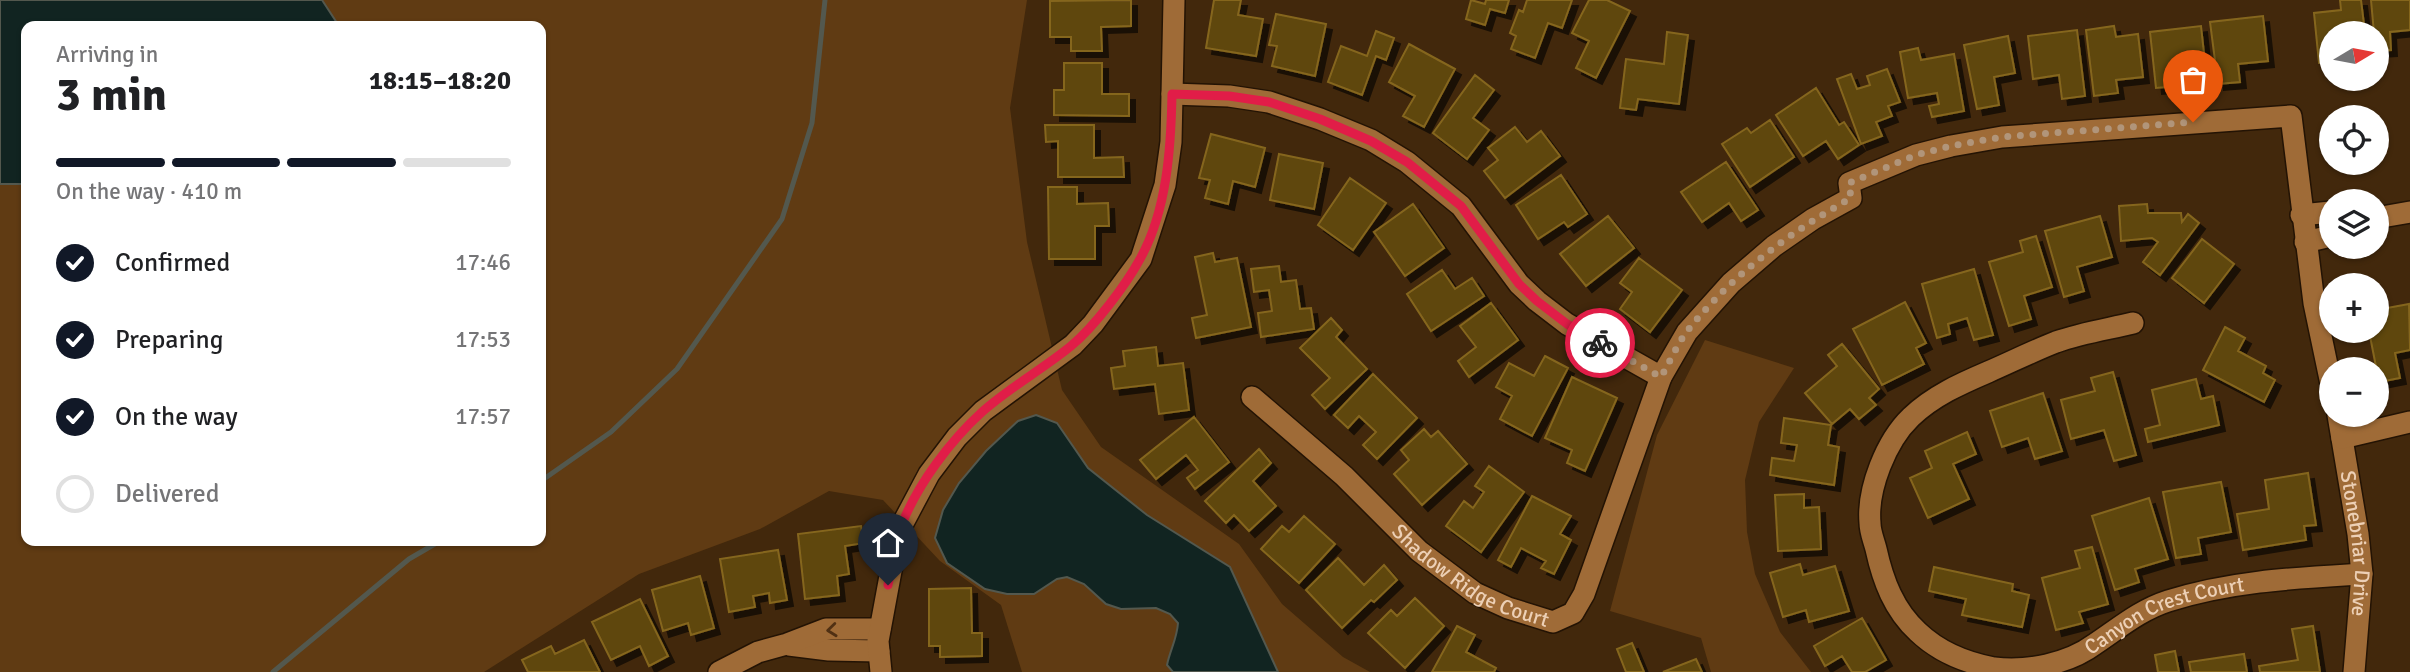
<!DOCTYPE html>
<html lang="en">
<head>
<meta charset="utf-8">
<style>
  :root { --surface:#fff; --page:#f2f2f2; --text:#202124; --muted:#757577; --line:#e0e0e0; --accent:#111827 }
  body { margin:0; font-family:Signika,sans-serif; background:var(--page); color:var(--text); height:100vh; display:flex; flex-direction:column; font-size:26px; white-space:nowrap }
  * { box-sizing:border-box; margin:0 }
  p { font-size:23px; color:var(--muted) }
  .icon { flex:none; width:38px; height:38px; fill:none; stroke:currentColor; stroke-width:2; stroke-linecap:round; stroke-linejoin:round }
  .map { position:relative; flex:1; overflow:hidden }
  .drawer { position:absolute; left:21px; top:21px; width:525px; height:525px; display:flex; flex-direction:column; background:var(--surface); border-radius:14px; box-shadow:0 2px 5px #0004 }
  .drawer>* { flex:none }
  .needle { width:46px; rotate:80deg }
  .tools { position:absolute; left:2319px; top:21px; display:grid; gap:14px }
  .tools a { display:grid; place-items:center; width:70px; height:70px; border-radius:50%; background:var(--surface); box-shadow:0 2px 5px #0004; font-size:35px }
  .pin { position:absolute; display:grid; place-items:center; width:60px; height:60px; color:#fff; margin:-72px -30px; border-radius:50% 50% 50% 0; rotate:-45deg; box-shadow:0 0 7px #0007 }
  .pin .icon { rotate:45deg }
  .courier { position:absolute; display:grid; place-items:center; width:70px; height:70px; margin:-35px; border:5px solid #e11d48; border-radius:50%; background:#fff; color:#222; box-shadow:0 2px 9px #0007 }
  .headline em { font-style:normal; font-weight:800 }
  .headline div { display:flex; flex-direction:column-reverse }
  .headline { display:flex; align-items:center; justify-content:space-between; height:119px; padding:0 35px }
  h1 { font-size:46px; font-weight:800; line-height:52px }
  .bar { display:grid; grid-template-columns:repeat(4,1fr); gap:10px 7px; align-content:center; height:84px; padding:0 35px }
  .bar i { height:9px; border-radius:5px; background:var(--line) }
  .bar .active { background:var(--accent) }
  .bar p { grid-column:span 4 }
  ol { padding:0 35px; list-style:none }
  li { display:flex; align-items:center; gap:21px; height:77px }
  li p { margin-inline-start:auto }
  li .icon { padding:7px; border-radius:50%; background:var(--accent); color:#fff; stroke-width:4 }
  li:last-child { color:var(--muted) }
  li i { width:38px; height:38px; border:4px solid var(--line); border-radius:50% }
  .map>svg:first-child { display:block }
</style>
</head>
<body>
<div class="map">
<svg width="2410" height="672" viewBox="0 0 2410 672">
  <defs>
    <filter id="shadow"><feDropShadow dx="6" dy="6" stdDeviation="0" flood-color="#0009"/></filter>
  </defs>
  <rect width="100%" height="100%" fill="#42280c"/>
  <path fill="#603b13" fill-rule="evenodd" d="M0,0H1027L1010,108L1027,242L1062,390L1101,447L1239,544L1282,604L1343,657L1370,672H1022L1001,605L940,561L883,500L829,491L760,529L639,574L484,672H0ZM26,26H541V541H26Z
    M1705,340L1794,368L1759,422L1745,480L1747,532L1755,574L1780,632L1811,672H1711L1701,638L1610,611L1657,435Z"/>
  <path fill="#112421" stroke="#53584e" stroke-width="2" d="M0,0H322L339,26H26V184H0Z
    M1036,415L1057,423L1088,468L1147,515L1230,567L1278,672H1173L1167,665C1170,650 1177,639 1178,623L1170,614L1156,608L1121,609L1106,604L1084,584L1067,577L1057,579L1034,594H1007L985,589L947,563L935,538L943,510L959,483L986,451L1018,421Z"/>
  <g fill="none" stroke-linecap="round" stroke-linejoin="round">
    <path stroke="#53584e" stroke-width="5" d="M541,481L611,432L677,369L782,219L812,123L825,0
      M273,672L409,559L440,541"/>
  </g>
  <path fill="#5e4610" stroke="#85661f" stroke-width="2" filter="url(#shadow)" d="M1131,0V26L1101,27L1102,51H1071V37H1050V1Z
    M1214,0H1241L1238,15L1263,19L1256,56L1206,48Z
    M1471,0L1485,4L1486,0H1509L1505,13L1490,9L1485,25L1466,19Z
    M1527,0H1572L1562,28L1548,23L1535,58L1511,49L1516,36L1510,33L1519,10L1523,12Z
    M1589,0H1607L1630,11L1596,78L1576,68L1589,41L1572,33Z
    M2340,0H2361L2365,33H2331V62L2319,63L2314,13L2341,10Z
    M2371,0H2410V30L2390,32L2391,50L2376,51V33H2374Z
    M1276,14L1326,24L1315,76L1272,66L1277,46L1269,45Z
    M2263,16L2268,61L2238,64L2240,82L2218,84L2210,22Z
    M2114,26L2116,37L2138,34L2143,77L2116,80L2118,93L2094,96L2086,30Z
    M2201,26L2205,63L2174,66L2177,86L2156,88L2150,32Z
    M2077,30L2085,96L2062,99L2059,75L2033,79L2028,36Z
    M1376,31L1394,38L1386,60L1376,56L1362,95L1328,82L1341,46L1367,56Z
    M1667,32L1688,35L1679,104L1638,99L1636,110L1620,108L1626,59L1664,64Z
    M2008,36L2015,73L1994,77L1999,105L1977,109L1964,45Z
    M1409,44L1455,69L1424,127L1403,116L1415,96L1389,82Z
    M1918,48L1921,60L1954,54L1964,111L1932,117L1929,106L1939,104L1937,93L1908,98L1900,52Z
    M1064,63H1102V94H1129V116L1054,115V90H1064Z
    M1887,69L1900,102L1888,106L1892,116L1876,122L1882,136L1861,144L1837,79L1851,74L1857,89L1870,85L1867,76Z
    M1475,75L1494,90L1473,118L1489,130L1467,159L1433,133Z
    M1816,88L1839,125L1844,122L1859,145L1838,159L1826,141L1803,156L1776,115Z
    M1770,120L1794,157L1750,187L1722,144L1747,128L1751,133Z
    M1045,125H1094V158L1123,157L1124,177H1058V141L1046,142Z
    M1515,127L1527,142L1541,131L1560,156L1505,198L1484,171L1498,160L1488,148Z
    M1211,134L1265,148L1255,187L1233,181L1228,204L1205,198L1210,180L1199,178Z
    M1279,154L1323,163L1314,209L1270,200Z
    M1726,162L1758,210L1741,221L1729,203L1702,222L1681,192Z
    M1561,175L1587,214L1568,227L1564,222L1538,239L1516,205Z
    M1350,178L1386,203L1353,250L1318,225Z
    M1048,187H1077V204L1108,203L1109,226H1095V259H1049Z
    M1413,204L1444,248L1405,276L1374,232Z
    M2147,204L2148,213H2181L2182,222L2188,214L2199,223L2160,275L2143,262L2158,242L2152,238L2121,241L2119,206Z
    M1608,216L1634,248L1586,286L1560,254Z
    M2100,216L2112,257L2077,267L2084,291L2064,297L2045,231Z
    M2036,236L2052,287L2024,296L2031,319L2009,326L1989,262L2023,252L2020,241Z
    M2202,239L2234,264L2204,303L2172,278Z
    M1213,253L1215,262L1237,258L1251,327L1196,338L1192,318L1207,315L1195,257Z
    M1639,258L1682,290L1650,332L1620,309L1632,292L1620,283Z
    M1279,266L1281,282L1296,280L1300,309L1311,308L1314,329L1261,337L1258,313L1272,311L1269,290L1254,292L1251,269Z
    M1974,269L1993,335L1974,340L1967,318L1948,324L1950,334L1937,338L1922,284Z
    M1442,270L1455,289L1472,278L1484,296L1431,331L1407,294Z
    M1905,302L1926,343L1916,348L1924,364L1882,385L1853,329Z
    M1491,303L1518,340L1469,377L1458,361L1476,347L1460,326Z
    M2409,304L2410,350L2395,353L2400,378L2379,382L2369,331H2376V310Z
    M1331,318L1342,330L1336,337L1367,369L1325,409L1312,395L1330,378L1300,348Z
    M2225,327L2245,338L2238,351L2266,366L2263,373L2275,380L2264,402L2203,370Z
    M1842,344L1879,389L1869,398L1876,405L1859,419L1850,409L1832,424L1805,393L1837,366L1828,355Z
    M1156,347L1158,366L1183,363L1189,410L1159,414L1155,384L1114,389L1111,368L1125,366L1123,351Z
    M1545,356L1568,368L1532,436L1500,419L1512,396L1496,387L1509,363L1534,376Z
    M2113,372L2136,455L2114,461L2104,430L2071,439L2061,400L2095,391L2091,378Z
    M1373,374L1417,418L1377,459L1363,445L1376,432L1359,416L1348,428L1334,415Z
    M1572,377L1617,398L1585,471L1567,463L1572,450L1545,438Z
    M2196,379L2201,399L2213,396L2219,425L2148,442L2145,429L2160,425L2152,390Z
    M2043,393L2062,451L2035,459L2028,438L2002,447L1990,411Z
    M1194,417L1229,462L1195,489L1187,478L1198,470L1186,455L1156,479L1140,460Z
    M1784,418L1831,425L1828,445L1839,447L1834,485L1770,475L1772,458L1794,461L1797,445L1781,443Z
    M1424,429L1431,437L1438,431L1467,464L1422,505L1394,474L1409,460L1401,450Z
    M1967,432L1976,454L1953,464L1969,499L1928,518L1910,478L1932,468L1925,451Z
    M1259,449L1271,463L1253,481L1276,506L1249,531L1234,515L1226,523L1205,501Z
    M1489,466L1524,492L1481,552L1446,526L1464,501L1473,508L1484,492L1475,486Z
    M2308,473L2316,525L2304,526L2306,540L2243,550L2237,514L2269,509L2265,480Z
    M2221,482L2231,532L2198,538L2201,554L2176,558L2163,492Z
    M1804,494V508L1819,507L1821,549L1778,551L1775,495Z
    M1532,496L1571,516L1560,534L1571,540L1554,574L1541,568L1546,561L1521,548L1511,567L1498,560Z
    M2149,498L2168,559L2135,569L2139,582L2115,590L2092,516Z
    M1304,516L1335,544L1299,583L1261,549L1282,526L1289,532Z
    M861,526L864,543L845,546L849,574L837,576L839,595L805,599L798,534Z
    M2092,547L2108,604L2079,612L2083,623L2056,630L2042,578L2080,568L2075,551Z
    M778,550L787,600L770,603L769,593L753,596L755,607L729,612L720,559Z
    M1338,558L1364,585L1384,565L1397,580L1374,602L1371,600L1342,628L1306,590Z
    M1800,564L1803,575L1835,566L1849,611L1809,622L1806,610L1783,617L1770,573Z
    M1934,567L2013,584L2012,591L2029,595L2022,627L1962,615L1966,599L1929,591Z
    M700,576L714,628L691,635L688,623L663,631L652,590Z
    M971,588L972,633H982V656L940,657V646H929V589Z
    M1415,598L1444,626L1405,668L1368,633L1391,610L1397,616Z
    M640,599L668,656L649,666L640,646L611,660L592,622Z
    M1862,618L1886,660L1865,672H1852L1842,656L1825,666L1814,646Z
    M1457,626L1475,635L1466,652L1496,668L1494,672H1432Z
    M2313,626L2320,672H2260L2259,666L2298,660L2292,629Z
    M584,640L600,672H528L522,660L551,646L555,654Z
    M1632,643L1644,672H1626L1617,649Z
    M2175,651L2179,672H2158L2155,655Z
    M2244,654L2247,672H2191L2189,662Z
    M1696,659L1702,672H1663Z"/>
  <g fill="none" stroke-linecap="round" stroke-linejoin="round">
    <g stroke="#231304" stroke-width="24">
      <g id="minor">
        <path d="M1172,94L1229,96L1269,102L1320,119L1371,140L1407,162L1461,206L1519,284L1537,301L1567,324L1661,377"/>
        <path d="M2301,215L2331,212"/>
        <path d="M2376,218L2410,212"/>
        <path d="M2305,242L2331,236"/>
        <path id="s1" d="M2133,323C2108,329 2081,333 2056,342C2033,351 2011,362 1988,372C1960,384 1933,396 1911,417C1886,441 1867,489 1870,523C1870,532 1874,541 1876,549C1883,581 1894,610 1918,632C1939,652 1967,663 1994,668C2027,672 2068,664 2095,644C2119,628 2140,610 2168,601C2231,581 2296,578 2362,574"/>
        <path id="s2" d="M1252,397L1344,476L1419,551L1475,593L1508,608L1553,622L1573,613L1584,594L1661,377L1687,332L1731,283L1774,246L1813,219L1851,198L1849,183L1916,155L1951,146L2002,137L2291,116L2314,303L2331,384"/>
        <path id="s3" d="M2338,415L2358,534L2362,574L2354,672"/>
        <path d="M2342,438L2410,422"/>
        <path d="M789,645L829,650L879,651"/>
        <path d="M719,672L758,652L787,644L826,629H880"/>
        <path d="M881,672L878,641L893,560L903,523L929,474L957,437L983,411L1073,345L1093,324L1141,259L1165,185L1171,142L1174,0"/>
      </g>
    </g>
    <use href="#minor" stroke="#9f6b37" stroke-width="21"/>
  </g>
  <defs><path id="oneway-chevron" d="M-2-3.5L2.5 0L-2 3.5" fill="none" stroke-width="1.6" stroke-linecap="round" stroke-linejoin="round" transform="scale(1.75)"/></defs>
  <use stroke="#503013" href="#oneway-chevron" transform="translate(832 630) rotate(174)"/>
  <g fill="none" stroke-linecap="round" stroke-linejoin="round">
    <path stroke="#b1957a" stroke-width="7" stroke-dasharray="0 12.6" d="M1600,343L1661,377C1670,362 1677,344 1688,330C1733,274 1789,233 1851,198L1849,183L1916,155L1951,146L2002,137L2193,122"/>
    <path stroke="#e11d48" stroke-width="9" d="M888,585C892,565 895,543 902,524C918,484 950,441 982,412C1010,387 1043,369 1071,346C1094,327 1126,285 1140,259C1167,211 1171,148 1172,94L1229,96L1269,102L1320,119L1371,141L1407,162L1461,206L1519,284L1537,301L1567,324L1600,343"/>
  </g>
  <g text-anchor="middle" stroke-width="6" stroke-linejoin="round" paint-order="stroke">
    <g font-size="21" fill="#edd0b6" stroke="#251100">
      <text dy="7" stroke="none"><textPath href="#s3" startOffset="130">Stonebriar Drive</textPath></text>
      <text dy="7" stroke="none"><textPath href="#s2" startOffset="285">Shadow Ridge Court</textPath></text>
      <text dy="7" stroke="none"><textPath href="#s1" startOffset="749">Canyon Crest Court</textPath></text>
    </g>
  </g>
</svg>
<div class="tools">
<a><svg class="needle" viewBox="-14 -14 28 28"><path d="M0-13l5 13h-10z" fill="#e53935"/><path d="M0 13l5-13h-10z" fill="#757577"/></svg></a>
<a><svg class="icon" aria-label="locate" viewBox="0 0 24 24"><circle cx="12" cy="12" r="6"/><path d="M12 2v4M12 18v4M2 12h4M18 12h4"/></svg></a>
<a><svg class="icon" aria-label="layers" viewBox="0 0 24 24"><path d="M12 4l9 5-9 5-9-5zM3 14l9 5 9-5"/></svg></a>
<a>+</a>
<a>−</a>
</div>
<div class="pin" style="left:2193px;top:122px;background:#ea580c"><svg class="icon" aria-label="bag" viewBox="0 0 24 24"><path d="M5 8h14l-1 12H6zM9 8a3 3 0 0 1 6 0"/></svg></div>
<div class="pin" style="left:888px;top:585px;background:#1f2937"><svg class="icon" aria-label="home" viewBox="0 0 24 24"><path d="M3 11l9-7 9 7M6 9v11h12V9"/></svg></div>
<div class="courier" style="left:1600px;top:343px"><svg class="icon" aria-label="bike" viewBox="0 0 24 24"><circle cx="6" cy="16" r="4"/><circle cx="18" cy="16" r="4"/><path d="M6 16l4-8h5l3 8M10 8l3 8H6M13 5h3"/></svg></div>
<section class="drawer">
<div class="headline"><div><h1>3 min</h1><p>Arriving in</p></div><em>18:15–18:20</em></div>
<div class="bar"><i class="active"></i><i class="active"></i><i class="active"></i><i></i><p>On the way · 410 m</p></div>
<ol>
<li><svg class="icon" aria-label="check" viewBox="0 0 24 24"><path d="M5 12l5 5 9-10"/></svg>Confirmed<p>17:46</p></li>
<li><svg class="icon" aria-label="check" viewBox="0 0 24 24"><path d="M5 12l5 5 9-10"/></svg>Preparing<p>17:53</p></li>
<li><svg class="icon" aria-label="check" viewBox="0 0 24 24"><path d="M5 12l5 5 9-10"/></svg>On the way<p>17:57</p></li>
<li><i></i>Delivered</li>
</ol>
</section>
</div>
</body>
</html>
